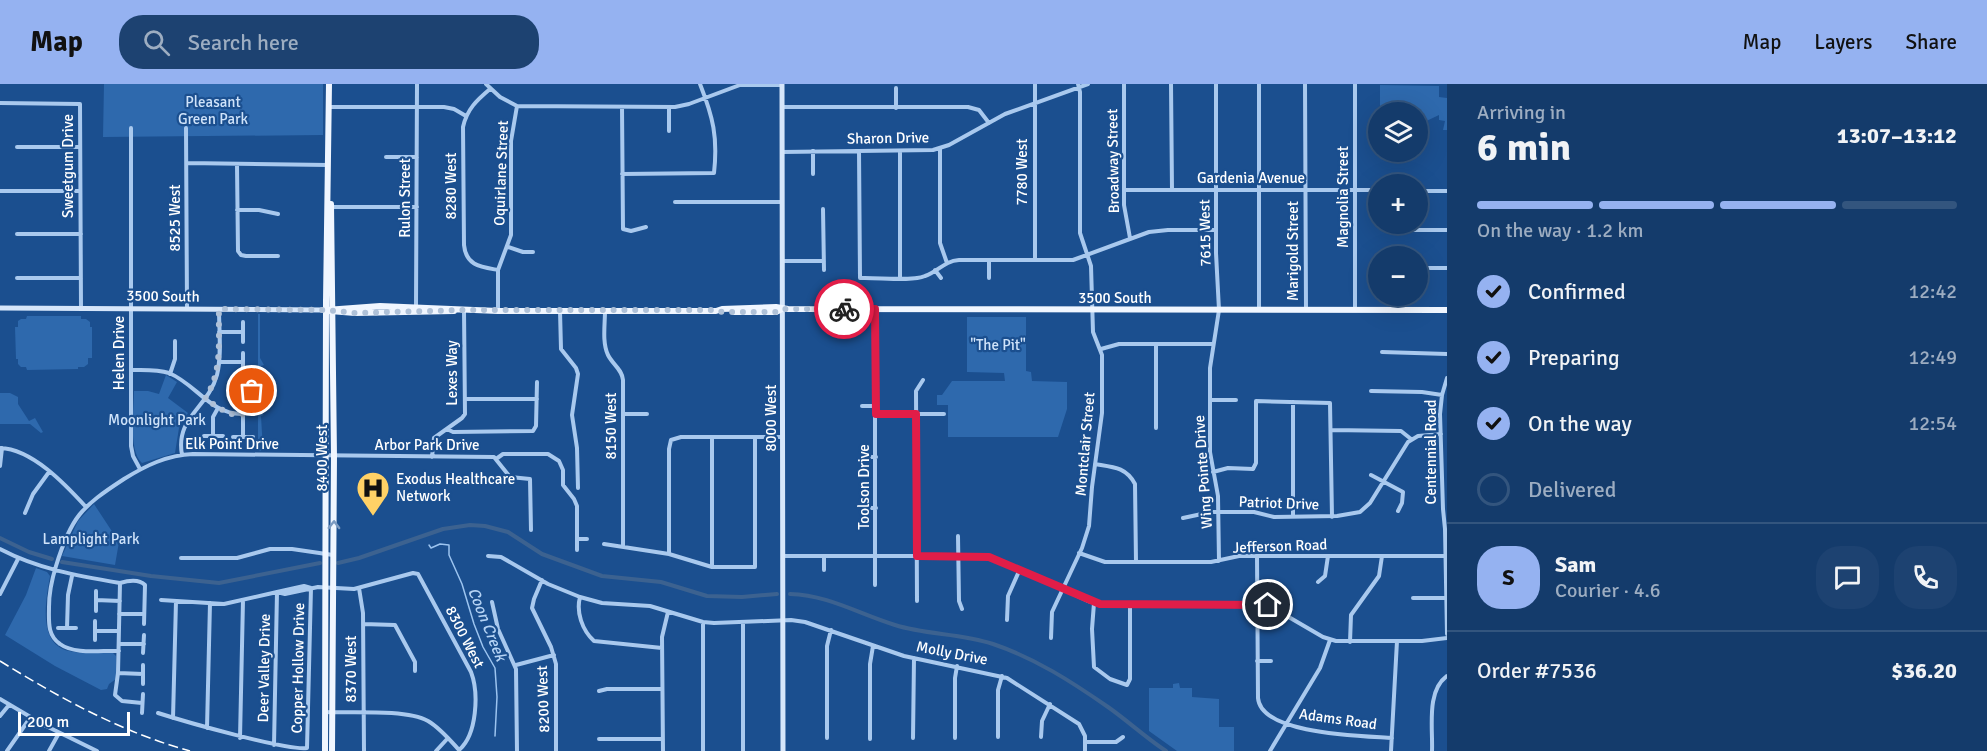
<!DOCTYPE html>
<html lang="en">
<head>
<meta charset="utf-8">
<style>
  :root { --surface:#143b6b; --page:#1d4271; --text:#f1f3f6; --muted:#9dadc1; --line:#33557e; --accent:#95b2f1 }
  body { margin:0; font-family:Signika,sans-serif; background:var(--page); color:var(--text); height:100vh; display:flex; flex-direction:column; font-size:22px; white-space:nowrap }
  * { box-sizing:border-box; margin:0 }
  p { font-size:20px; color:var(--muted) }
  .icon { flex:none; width:33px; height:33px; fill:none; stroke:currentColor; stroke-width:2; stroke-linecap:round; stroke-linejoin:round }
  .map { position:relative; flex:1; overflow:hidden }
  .side { display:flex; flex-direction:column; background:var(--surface); width:540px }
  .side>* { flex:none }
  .buttons { position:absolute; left:1368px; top:18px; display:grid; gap:12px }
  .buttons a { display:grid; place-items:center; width:60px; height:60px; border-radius:50%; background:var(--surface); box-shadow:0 6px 24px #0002,0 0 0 2px var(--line); font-size:30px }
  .scale { position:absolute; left:18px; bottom:15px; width:112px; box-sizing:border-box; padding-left:6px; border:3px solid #fff; border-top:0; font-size:16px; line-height:21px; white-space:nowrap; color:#fff; -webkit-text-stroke:4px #1b4f8f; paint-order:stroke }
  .pin { position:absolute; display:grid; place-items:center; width:51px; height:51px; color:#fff; margin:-26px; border:3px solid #fff; border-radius:50%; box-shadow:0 2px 6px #0007 }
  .courier { position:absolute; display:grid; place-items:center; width:60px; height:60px; margin:-30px; border:4px solid #e11d48; border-radius:50%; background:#fff; color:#222; box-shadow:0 2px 8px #0007 }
  .headline em { font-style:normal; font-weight:700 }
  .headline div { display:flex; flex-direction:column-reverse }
  .headline { display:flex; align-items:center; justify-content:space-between; height:102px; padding:0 30px }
  h1 { font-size:39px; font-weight:700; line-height:45px }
  .bar { display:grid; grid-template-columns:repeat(4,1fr); gap:9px 6px; align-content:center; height:72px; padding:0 30px }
  .bar i { height:8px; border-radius:4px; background:var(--line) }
  .bar .on { background:var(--accent) }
  .bar p { grid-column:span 4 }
  .line { display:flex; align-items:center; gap:15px; padding:0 30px; border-top:2px solid var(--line) }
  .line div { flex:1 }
  .round { display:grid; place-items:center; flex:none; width:63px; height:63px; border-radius:24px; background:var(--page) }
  ol { padding:0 30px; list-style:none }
  li { display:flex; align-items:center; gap:18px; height:66px }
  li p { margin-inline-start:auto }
  li .icon { padding:6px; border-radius:50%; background:var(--accent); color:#111; stroke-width:4 }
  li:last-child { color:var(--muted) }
  li i { width:33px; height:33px; border:3px solid var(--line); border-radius:50% }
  header { display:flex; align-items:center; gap:36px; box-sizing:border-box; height:84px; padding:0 30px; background:var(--accent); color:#111 }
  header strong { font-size:28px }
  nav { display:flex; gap:33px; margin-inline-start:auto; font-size:21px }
  .search { width:420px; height:54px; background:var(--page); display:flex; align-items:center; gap:15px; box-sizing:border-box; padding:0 21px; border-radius:24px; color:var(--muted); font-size:22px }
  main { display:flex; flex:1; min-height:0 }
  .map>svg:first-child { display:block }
</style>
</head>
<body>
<header>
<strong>Map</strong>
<div class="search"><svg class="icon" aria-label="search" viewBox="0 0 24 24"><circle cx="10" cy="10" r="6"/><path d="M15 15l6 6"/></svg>Search here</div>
<nav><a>Map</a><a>Layers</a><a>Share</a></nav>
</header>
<main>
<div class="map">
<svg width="1447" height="667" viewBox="0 0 1447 667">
  <rect width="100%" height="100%" fill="#1b4f8f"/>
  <path fill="#2e69ad" d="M104,0H323V51L103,53Z
    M1380,1L1439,2V13L1447,14V46H1443L1445,37L1439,36V31L1418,41V28H1380Z
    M258,230H260V274L264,281L261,282V295L264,296V301L261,302V327L264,328L261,329L264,331L261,332L263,367H258Z
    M27,232H81V235H86L90,238V243H92V274H88V280L84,283H78V285L27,286L26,283H21L18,280V275H16L15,243H18V237L21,235H26Z
    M967,233H1026V287L1031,288L1032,297L1067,298V325L1058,353H948V321H937V311H942L952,297H1005L1004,289L967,288Z
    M166,291L177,298L168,314L188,329L179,344L175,369L142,379C128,367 134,325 134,307H148L159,310Z
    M0,309H10L18,313V320L29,337L35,334L43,348L41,349L30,340H0Z
    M94,420L119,458L115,481L62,472L78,437Z
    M36,484L47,488L50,492C46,515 37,560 69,567C83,570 99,568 113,569L116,572V595L109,600L107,605L101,606L55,582L5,551L26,511Z
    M1179,599L1180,604H1192V613L1219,615V643H1234V667H1177L1149,647V604H1173V600Z"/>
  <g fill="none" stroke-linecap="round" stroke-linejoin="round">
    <path stroke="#9cc4f0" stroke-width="1.5" d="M429,461L431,464L440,460L449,461V471L462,500L474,540L483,563L495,584L497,613L495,652"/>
    <path stroke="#3c6290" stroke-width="4" d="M0,454L29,468L52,475
      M62,478L151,492L219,499L320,479
      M338,479L359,474L443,445L470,441L485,442L508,448L542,470L602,492L661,498L707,512L742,513L777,510
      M790,510C828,511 859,530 895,541C926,551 961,549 993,560C1035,574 1072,598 1108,623C1128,637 1146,654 1166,667"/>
    <path stroke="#a9c9ee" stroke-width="4" d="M486,0L500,13L517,22L675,23L689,20L740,1H782
      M1035,0V176
      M1124,0V121L1130,154
      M1171,0L1172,106
      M1216,0V169L1219,226L1210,284V368L1218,412L1219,477
      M1259,0V226
      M1305,0L1306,226
      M1355,0V226
      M896,4V24
      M490,5C477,16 467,25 463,43L464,161C466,182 481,183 498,186
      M0,19L80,20L81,224
      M329,23H444L454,25L466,32
      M622,23L623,145L631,147L646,143
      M669,23V47
      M782,23H968L979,26L989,39
      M131,44V362L133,372L140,385
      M186,44L187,224
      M17,63H80
      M940,64V159L947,179
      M859,67L860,194C877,193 911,198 925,192C938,188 944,177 959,176H1073L1149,148L1168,146H1216
      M900,67V194
      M782,68L933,66L949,61L1005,30L1088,0
      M386,73H417
      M187,79L328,81
      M237,81L238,167L241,171L246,172H278
      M622,90L714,89C718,53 713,33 700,0
      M813,90V67
      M1124,106H1378
      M0,107H80
      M1418,107H1447
      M675,118H782
      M330,123H417
      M823,125L824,186
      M237,126H259L278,130
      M1400,146H1447
      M17,150H81
      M508,163L523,168H533
      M989,176V194
      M782,177H824
      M1418,184H1447
      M935,186L941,194
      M17,194H81
      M416,224L417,0
      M875,226V501
      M498,227V186L511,151V57L517,22
      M560,227L561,265L576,284L578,290L572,331L577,364L578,404
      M605,227C605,240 602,259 608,271C613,281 622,285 623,296V463
      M219,248H243
      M243,258V238
      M1156,261V344
      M1101,265L1119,260H1213
      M1382,268L1447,270
      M243,269V287
      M219,278H243
      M131,286C143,286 157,285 169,289C196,300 211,331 243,330
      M170,290L175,275V257
      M1447,294L1442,311L1440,330L1443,425L1445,445L1447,550
      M234,306L252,307
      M243,307V353
      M1371,307L1422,308L1442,311
      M465,315H537
      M1210,316H1236
      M1293,318V433
      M862,322H876
      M623,330H647
      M876,330H944
      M447,345L453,348L533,347L536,342L537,298
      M1331,346L1401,347L1411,355
      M204,352H223
      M213,352V333L218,324
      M233,353H253
      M0,364C32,365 65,400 86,423
      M182,371C175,333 208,324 217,291C222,271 219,246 219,225
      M432,373L434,354L462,334L465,330L464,226
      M863,373H876
      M496,375L503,370H548L559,377L563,386V401L574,415L577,422V466
      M1095,380C1113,383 1126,383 1135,400L1136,478
      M0,382L2,364
      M1213,388L1228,384L1253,385L1256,379V317L1330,319L1332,433
      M1371,391L1403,408L1402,419L1398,427
      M863,424H876
      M25,429L33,410L49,388
      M1183,434L1211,428H1254L1274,433L1337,432L1360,428L1370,419L1408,358L1418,352L1441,350
      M958,452L959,517L962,525
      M577,455H587
      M604,460L669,470L712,483H755V353
      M0,465C38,485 78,492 120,499C127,497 139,495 145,501L144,540
      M1079,469L1105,478H1211L1239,472H1447
      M669,470V365L671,356L681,353H783
      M488,472L501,473L548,500L580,513L602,519L650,522L703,538L714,539L791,536L805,538L904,572L1007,594L1079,640L1085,652V667
      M783,472H982L1004,478L1088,517L1100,520L1268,521L1323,553L1336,557H1422L1447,554
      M1257,472L1258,614C1261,651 1364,652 1392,654
      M181,474H237L270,465H292L333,471
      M712,483V353
      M824,486V472
      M542,496L534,515L532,524L551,563L556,580V667
      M1318,498L1325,492L1328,472
      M120,499L118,589L115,611L122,617L142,619
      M311,504L304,502L277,508L285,510L318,503L354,505L413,489L418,490L471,588C479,609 477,651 459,666
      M359,504L363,529L364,667
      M0,510L18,475
      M580,513C576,528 582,546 594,557L662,564
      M1413,514H1445
      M96,516L120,517
      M161,516L224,520L277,508L274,661
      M917,517L916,307L923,296
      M492,518L498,545L516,585L517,667
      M1094,519L1092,545L1094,583L1110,595L1127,601L1130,595V521
      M96,527V507
      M119,530H144
      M1007,536L1008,512L1020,485
      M743,539V667
      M363,540L395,541L415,578V587
      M58,544H76
      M67,544L68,511L72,492
      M95,547H119
      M1051,554L1052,528L1082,464L1089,442L1092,403L1102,329V271L1093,248L1091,182L1080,149V8L1078,0
      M95,556V537
      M1350,558L1351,531L1379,492L1382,472
      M119,560H144
      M119,567C102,566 75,571 60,560C47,551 49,537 49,523C49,509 52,495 56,482C71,433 81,423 124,395C145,382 167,371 193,370L494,373L510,393L530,395L531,446
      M143,569L144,551
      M1257,577H1271
      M516,581L554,571
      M118,589L143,590
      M143,600V581
      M599,607L607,605H662
      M0,615L44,641L97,667
      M325,628C351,629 406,625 428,637C440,644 450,656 459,666
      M142,629L143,610
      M158,629C183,637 287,667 307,664L311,504
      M0,632L9,621
      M173,634L176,517
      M207,644L210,519
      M998,653V606L1002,592
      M1041,653L1042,637L1050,620
      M240,654L243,516
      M827,654V562L831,546
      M913,654L914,574
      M955,654V594L957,582
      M599,655H663
      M870,655V580L873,562
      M1085,658H1116L1123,653
      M7,667L30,634
      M49,667L59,649
      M436,667L448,654
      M663,667L662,553L668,528
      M703,667V538
      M1270,667L1320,584L1330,556
      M1391,667L1397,557
      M1432,667C1433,644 1426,607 1447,592"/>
    <path stroke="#d6e6fa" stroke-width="5" d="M782,0L783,667
      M0,224L326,226"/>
    <path stroke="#f0f6ff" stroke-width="6" d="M331,120L334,372L332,667
      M326,226L380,222L498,227H716L722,225L776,223L788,225L1447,226
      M330,227L355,229L454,227
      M734,228H776L782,225
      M325,667L326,218L329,0"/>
    <path stroke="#fff" stroke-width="1.5" stroke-dasharray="10 4.5" stroke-linecap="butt" d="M0,577C60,614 121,648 190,667"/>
  </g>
  <defs><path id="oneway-chevron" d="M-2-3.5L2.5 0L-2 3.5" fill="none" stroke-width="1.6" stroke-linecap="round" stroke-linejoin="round" transform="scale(1.5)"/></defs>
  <use stroke="#7b9ac1" href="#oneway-chevron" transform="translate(334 441) rotate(-89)"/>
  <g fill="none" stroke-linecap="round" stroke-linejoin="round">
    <path stroke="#afc1d8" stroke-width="6" stroke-dasharray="0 10.8" d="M252,307H243V330H229L205,315C223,287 218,256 219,225L326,226L355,229L464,226H716L722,228H776L782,225H844"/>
    <path stroke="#e11d48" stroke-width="8" d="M844,225H875L876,330H916L917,472L989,473L1100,520L1268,521"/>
  </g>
  <defs>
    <g id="hospital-pin" transform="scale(1.725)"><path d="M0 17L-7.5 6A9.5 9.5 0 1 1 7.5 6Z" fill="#ffd166" stroke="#1b4f8f"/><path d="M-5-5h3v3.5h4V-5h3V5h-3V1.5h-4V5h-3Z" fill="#111"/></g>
  </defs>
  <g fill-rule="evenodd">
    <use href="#hospital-pin" x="373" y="404"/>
  </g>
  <g text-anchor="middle" stroke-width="4.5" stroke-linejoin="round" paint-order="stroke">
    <g font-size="15" fill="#cfe3fa" stroke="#1b4f8f">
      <text x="213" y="23">Pleasant<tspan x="213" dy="17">Green Park</tspan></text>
      <text x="998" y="266">"The Pit"</text>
      <text x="157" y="341">Moonlight Park</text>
      <text x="91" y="460">Lamplight Park</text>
    </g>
    <g font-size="15" fill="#fff" stroke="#1b4f8f">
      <text transform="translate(888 54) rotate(-1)" y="5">Sharon Drive</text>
      <text transform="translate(1113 77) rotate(-91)" y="5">Broadway Street</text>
      <text transform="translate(68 82) rotate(-90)" y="5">Sweetgum Drive</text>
      <text transform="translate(1022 88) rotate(-90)" y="5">7780 West</text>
      <text transform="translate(501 89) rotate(-88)" y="5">Oquirlane Street</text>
      <text x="1251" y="99">Gardenia Avenue</text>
      <text transform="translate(451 102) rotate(-90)" y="5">8280 West</text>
      <text transform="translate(1343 113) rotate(-90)" y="5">Magnolia Street</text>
      <text transform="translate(405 114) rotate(-90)" y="5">Rulon Street</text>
      <text transform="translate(175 134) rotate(-90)" y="5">8525 West</text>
      <text transform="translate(1205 149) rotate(-91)" y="5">7615 West</text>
      <text transform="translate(1293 167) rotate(-90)" y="5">Marigold Street</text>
      <text transform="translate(163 212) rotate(1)" y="5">3500 South</text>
      <text x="1115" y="219">3500 South</text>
      <text transform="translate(119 269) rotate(-90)" y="5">Helen Drive</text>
      <text transform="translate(452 289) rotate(-90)" y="5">Lexes Way</text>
      <text transform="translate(771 334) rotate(-90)" y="5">8000 West</text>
      <text transform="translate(611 342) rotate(-90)" y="5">8150 West</text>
      <text x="232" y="365">Elk Point Drive</text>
      <text transform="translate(1085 360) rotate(-85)" y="5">Montclair Street</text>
      <text x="427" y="366">Arbor Park Drive</text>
      <text transform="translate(1431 368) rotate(-90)" y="5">Centennial Road</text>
      <text transform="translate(322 374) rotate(-90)" y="5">8400 West</text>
      <text transform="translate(1203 388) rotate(-94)" y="5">Wing Pointe Drive</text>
      <text transform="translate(864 403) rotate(-90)" y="5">Toolson Drive</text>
      <text transform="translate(1279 419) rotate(2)" y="5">Patriot Drive</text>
      <text transform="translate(1280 462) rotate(-2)" y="5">Jefferson Road</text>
      <text transform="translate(465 553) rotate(63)" y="5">8300 West</text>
      <text transform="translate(952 569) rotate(11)" y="5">Molly Drive</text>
      <text transform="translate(264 584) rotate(-89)" y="5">Deer Valley Drive</text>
      <text transform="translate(298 584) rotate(-89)" y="5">Copper Hollow Drive</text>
      <text transform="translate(351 585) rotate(-90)" y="5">8370 West</text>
      <text transform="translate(543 615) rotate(-92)" y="5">8200 West</text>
      <text transform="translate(1338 635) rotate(8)" y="5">Adams Road</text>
    </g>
    <g font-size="15" fill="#fff" stroke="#1b4f8f" text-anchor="start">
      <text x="396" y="400">Exodus Healthcare<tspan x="396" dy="17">Network</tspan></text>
    </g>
    <g font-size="16" font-style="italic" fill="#b5d3f5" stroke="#1b4f8f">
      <text transform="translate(488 540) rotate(68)" y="6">Coon Creek</text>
    </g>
  </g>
</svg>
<div class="buttons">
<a><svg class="icon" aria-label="layers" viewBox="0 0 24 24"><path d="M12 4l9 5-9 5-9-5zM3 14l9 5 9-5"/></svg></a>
<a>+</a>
<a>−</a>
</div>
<div class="scale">200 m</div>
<div class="pin" style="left:252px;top:307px;background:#ea580c"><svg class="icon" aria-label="bag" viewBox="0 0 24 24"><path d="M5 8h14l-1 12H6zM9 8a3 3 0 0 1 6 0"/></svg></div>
<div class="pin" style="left:1268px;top:521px;background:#1f2937"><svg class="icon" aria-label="home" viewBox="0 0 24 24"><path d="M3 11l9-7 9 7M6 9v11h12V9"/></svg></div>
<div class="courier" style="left:844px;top:225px"><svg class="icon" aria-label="bike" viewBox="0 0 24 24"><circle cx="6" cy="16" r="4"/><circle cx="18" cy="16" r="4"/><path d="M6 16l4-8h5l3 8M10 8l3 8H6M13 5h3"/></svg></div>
</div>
<section class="side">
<div class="headline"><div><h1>6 min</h1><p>Arriving in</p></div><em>13:07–13:12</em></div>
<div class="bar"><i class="on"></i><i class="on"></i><i class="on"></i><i></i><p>On the way · 1.2 km</p></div>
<ol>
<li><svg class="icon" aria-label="check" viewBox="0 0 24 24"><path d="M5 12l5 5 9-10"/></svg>Confirmed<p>12:42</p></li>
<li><svg class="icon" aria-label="check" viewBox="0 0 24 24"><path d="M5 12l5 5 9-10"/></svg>Preparing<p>12:49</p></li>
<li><svg class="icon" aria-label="check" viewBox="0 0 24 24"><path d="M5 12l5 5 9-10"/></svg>On the way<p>12:54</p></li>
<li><i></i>Delivered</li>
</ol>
<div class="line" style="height:108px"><b class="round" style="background:var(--accent);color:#111">S</b><div><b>Sam</b><p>Courier · 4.6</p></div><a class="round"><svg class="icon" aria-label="chat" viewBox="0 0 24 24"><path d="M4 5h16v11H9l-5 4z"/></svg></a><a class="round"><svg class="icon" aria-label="phone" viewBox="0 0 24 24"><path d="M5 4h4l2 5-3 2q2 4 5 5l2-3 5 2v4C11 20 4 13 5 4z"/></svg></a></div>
<div class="line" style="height:78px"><div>Order #7536</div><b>$36.20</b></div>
</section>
</main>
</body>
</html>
